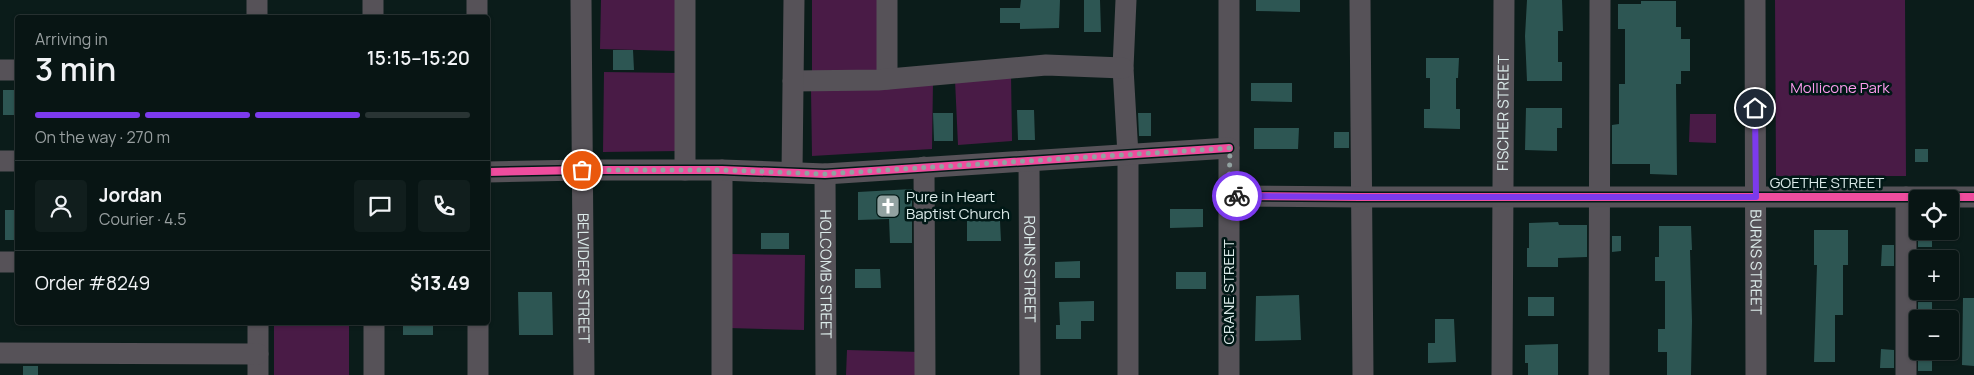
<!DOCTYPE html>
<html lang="en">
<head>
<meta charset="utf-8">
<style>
  :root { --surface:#081514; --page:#111e1d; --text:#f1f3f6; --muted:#989fa0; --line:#293434; --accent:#7c3aed }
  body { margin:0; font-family:Manrope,sans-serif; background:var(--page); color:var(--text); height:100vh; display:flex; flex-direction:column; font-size:19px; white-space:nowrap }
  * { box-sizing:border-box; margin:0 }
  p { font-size:16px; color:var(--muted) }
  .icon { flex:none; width:28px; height:28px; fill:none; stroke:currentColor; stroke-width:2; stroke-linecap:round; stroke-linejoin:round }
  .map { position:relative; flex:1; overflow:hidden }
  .side { position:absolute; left:15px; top:15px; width:475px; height:310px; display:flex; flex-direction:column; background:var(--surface); border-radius:5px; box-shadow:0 1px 4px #0004,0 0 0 1px var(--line) }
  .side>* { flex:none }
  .buttons { position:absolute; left:1909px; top:190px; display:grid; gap:10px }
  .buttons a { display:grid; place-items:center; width:50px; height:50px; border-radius:5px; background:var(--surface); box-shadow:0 1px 4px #0004,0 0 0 1px var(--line); font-size:25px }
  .pin { position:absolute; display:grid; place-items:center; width:42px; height:42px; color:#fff; margin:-21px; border:2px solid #fff; border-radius:50%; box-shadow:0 1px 5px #0007 }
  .courier { position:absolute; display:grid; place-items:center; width:50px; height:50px; margin:-25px; border:4px solid #7c3aed; border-radius:50%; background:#fff; color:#222; box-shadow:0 1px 6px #0007 }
  .head em { font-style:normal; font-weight:600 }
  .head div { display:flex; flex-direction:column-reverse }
  .head { display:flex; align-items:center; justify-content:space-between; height:85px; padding:0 20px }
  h1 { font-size:32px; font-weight:600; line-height:38px }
  .bar { display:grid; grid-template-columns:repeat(4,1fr); gap:8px 5px; align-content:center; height:60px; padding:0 20px }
  .bar i { height:6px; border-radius:4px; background:var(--line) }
  .bar .on { background:var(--accent) }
  .bar p { grid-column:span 4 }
  .line { display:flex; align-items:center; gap:12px; padding:0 20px; border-top:1px solid var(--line) }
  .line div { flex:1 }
  .round { display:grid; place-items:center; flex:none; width:52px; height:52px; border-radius:5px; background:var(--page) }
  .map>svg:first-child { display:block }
</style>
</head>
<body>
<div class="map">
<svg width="1974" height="375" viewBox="0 0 1974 375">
  <rect width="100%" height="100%" fill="#0b1c1a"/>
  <path fill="#491b46" d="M601,0H677V51L600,49Z
    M812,0H880V75L812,76Z
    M1775,0H1905L1906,176H1776Z
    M604,72L679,73V151L603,152Z
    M1011,74L1012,141L958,145L955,80Z
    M933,81L932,149L812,156L811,89Z
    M1690,114H1716V143L1689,142Z
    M730,254L805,255L804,330L729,328Z
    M274,323H349V375H274Z
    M847,350L920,352L919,375H846Z"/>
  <path fill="#2d5653" d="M1021,0H1060L1059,28L1020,29V23H1000V8H1020Z
    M1084,0H1100L1101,32H1084Z
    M1256,0H1300V12L1256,11Z
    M1527,0H1562L1563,31H1558V62H1562V81H1527L1525,36Z
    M1641,1H1676V27H1681V39H1690V71H1681V84H1676L1677,175L1650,174V164H1612V125L1619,124V84H1625V29H1618V4H1641Z
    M613,50H633L634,70H613Z
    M1426,58H1459L1458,78H1456V109H1460V129L1424,128V109H1430V78H1426Z
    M1251,83H1292V102L1251,101Z
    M3,90H18V115H3Z
    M1526,108H1562V128H1557V151L1525,150Z
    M1017,110H1034L1035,140H1018Z
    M933,113H953V141H934Z
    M1138,113H1151V136H1139Z
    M1254,128H1299L1298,149H1254Z
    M1334,132H1349V148H1334Z
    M1915,149H1928V162H1915Z
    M912,189V243H890L889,219L858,220V192Z
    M1170,209H1203V227L1170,228Z
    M5,210H18V240H5Z
    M967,221H1000L1001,241H967Z
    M1558,222L1559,225H1587V257L1558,258V267H1527V248H1529V223Z
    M1659,226H1691L1692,250H1690L1692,321L1691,375H1667V352H1658V329H1665V281H1655V257H1659Z
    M1814,230H1848V265H1843V315H1835V362H1814L1817,265H1814Z
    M1918,231H1932V247H1918Z
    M761,233H789V249H761Z
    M1612,236H1621V251L1612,252Z
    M1882,245H1894V266H1881Z
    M1080,261V278H1055V262Z
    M855,269H880L881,288H855Z
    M1176,272H1206V289H1176Z
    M518,292H552L553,335H519Z
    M1299,295L1301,340L1255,341L1256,296Z
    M1528,297H1554V316H1528Z
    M1963,298H1974V366L1962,365Z
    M1094,301V321H1081V339H1056V325H1060L1059,302Z
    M1918,302H1932V319H1918Z
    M1435,319H1454L1456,362L1428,363V343H1435Z
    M403,322H433V335H403Z
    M1558,344V375H1528V363H1525V345Z
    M1881,349L1894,350V368H1880Z
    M1918,351H1932V371H1918Z
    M23,366H38V375H23Z"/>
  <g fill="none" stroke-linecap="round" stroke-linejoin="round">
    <g stroke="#565258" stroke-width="21">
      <path d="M373,0V18"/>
      <path d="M477,0V18"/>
      <path id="s1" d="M581,0L584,375"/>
      <path d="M685,0V170"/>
      <path d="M1126,0L1123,68L1128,155V375"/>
      <path d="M1229,0V375"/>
      <path d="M1360,0L1363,375"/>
      <path id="s2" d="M1755,0L1756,375"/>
      <path d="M257,18V0"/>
      <path d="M0,70H18"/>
      <path d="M887,79V0"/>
      <path d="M793,81L878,80L1046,65L1123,68"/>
      <path d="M0,161H18"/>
      <path id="s3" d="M1029,161L1030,375"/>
      <path d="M924,167L925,375"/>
      <path d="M722,170V375"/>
      <path d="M488,172L582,170H722L825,174L1229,148"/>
      <path d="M792,172L794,0"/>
      <path id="s4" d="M825,174L826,375"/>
      <path d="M1229,196L1360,197H1974"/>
      <path d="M1906,197V375"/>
      <path d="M0,262H18"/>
      <path d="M258,322V375"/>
      <path d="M374,322V375"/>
      <path d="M0,353L258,354"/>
      <path d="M478,375V322"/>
      <path id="s5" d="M1502,375L1504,0"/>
      <path d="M1599,375L1600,0"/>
    </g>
    <g stroke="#001816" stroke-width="11">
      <path id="cycleway" d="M488,172L582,170H722L825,174L1229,148
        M1229,196L1360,197H1974"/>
    </g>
    <use href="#cycleway" stroke="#ef4d9e" stroke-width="8"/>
  </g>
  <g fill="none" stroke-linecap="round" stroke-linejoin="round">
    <path stroke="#92a2a1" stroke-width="5" stroke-dasharray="0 9" d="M582,170H722L824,174L1230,148L1229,196H1237"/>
    <path stroke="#7c3aed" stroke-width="6" d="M1237,196L1360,197H1756L1755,108"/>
  </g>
  <defs>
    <g id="church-square" transform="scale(1.25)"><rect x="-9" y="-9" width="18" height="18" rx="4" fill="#92a2a1" stroke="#001816"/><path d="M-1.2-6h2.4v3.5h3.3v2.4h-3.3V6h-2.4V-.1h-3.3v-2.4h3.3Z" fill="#fff"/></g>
  </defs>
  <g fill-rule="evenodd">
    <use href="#church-square" x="888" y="206"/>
  </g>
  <g text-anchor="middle" stroke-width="5" stroke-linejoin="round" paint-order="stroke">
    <g font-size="15" fill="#fc9bed" stroke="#001816">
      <text x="1840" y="93">Mollicone Park</text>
    </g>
    <g font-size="15" fill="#dbeae9" stroke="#001816">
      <text dy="5" stroke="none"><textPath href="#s5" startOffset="262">FISCHER STREET</textPath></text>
      <text x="1827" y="188">GOETHE STREET</text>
      <text dy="5" stroke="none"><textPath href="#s2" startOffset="262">BURNS STREET</textPath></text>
      <text dy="5" stroke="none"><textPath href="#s3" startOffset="108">ROHNS STREET</textPath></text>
      <text dy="5" stroke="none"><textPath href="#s4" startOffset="100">HOLCOMB STREET</textPath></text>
      <text dy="5" stroke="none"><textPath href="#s1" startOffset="278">BELVIDERE STREET</textPath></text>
      <text transform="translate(1229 292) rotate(-90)" y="5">CRANE STREET</text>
    </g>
    <g font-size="15" fill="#dbeae9" stroke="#001816" text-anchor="start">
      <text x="906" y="202">Pure in Heart<tspan x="906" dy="17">Baptist Church</tspan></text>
    </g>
  </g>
</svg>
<div class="buttons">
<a><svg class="icon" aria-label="locate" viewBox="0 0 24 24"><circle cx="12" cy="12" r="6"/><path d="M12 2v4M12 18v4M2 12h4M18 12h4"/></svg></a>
<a>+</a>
<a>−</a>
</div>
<div class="pin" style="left:582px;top:170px;background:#ea580c"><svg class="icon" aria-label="bag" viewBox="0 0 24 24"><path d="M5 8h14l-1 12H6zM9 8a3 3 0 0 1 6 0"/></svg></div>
<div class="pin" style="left:1755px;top:108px;background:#1f2937"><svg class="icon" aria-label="home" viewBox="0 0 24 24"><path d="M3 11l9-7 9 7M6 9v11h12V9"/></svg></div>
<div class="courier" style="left:1237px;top:196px"><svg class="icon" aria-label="bike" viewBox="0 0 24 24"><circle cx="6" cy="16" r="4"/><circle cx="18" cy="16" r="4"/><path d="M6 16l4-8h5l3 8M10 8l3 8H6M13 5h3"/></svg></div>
<section class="side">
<div class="head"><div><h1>3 min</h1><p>Arriving in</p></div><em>15:15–15:20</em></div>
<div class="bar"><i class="on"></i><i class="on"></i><i class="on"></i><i></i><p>On the way · 270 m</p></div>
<div class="line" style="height:90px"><a class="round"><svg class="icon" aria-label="person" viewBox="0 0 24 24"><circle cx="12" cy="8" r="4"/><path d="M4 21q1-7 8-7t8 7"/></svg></a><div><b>Jordan</b><p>Courier · 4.5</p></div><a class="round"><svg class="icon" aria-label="chat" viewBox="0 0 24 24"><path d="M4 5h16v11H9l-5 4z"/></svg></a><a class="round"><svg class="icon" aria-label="phone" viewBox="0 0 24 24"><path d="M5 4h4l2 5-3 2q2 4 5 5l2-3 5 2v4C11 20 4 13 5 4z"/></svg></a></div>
<div class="line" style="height:65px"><div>Order #8249</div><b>$13.49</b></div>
</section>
</div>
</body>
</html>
